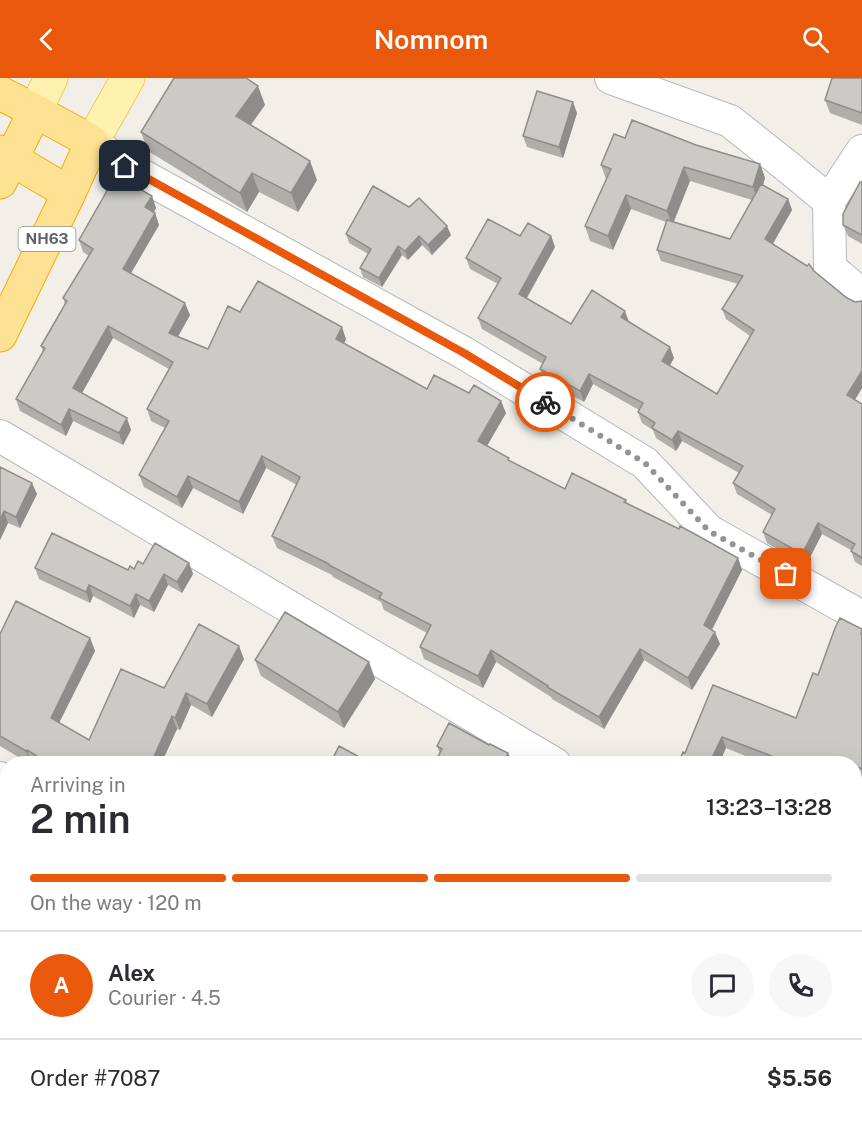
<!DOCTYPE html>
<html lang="en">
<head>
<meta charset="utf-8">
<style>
  :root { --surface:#fff; --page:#f7f7f7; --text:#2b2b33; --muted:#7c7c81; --line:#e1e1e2; --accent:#ea580c }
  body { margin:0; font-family:"Public Sans",sans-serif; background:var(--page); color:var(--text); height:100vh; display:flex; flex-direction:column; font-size:22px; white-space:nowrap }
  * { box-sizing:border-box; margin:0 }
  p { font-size:20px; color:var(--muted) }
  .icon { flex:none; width:33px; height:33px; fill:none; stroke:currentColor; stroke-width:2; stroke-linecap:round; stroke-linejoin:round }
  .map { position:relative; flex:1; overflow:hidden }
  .panel { position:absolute; left:0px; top:678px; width:862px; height:372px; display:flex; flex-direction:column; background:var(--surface); border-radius:24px 24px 0 0; box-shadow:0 6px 24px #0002 }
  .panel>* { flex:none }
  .pin { position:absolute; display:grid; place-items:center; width:51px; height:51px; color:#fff; margin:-26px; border-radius:12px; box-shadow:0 3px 9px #0006 }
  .courier { position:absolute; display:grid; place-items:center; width:60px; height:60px; margin:-30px; border:4px solid #ea580c; border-radius:50%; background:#fff; color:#222; box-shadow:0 2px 8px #0007 }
  .head em { font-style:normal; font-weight:600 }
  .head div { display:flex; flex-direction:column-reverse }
  .head { display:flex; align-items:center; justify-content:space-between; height:102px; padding:0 30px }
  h1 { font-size:39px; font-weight:600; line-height:45px }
  .bar { display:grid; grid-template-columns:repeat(4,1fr); gap:9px 6px; align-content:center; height:72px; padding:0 30px }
  .bar i { height:8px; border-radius:4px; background:var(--line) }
  .bar .active { background:var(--accent) }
  .bar p { grid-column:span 4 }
  .line { display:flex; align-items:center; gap:15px; padding:0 30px; border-top:2px solid var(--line) }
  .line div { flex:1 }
  .round { display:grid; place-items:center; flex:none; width:63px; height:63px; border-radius:32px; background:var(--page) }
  header { display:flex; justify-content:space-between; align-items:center; height:78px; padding:0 30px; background:var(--accent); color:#fff; font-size:27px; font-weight:600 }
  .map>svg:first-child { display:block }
</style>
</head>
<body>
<header><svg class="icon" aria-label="back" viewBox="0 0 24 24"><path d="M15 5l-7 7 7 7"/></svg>Nomnom<svg class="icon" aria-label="search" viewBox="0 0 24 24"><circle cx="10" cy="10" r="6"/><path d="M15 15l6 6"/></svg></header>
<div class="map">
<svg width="862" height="1050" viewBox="0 0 862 1050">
  <rect width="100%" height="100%" fill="#f1efe8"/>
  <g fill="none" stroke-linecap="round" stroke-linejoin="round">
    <g stroke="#b5b8bc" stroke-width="34">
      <path id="minor" d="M611,0L730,43L788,89L829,123
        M92,64L125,88L464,275L645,385L709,453L862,539
        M862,73L829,123L830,190L862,217
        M0,358L555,686
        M0,700L8,705
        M855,849L862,853
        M9,1042L22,1050
        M582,1042L595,1050
        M706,1050L708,1042"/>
    </g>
    <g stroke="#f2c960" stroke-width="35">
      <path id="major" d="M35,33L51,0
        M92,64L128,0"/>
    </g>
    <g stroke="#f9ab00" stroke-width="35">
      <path id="highway" d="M0,15L35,33L92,64L69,115L0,257
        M0,74L69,115
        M0,104L35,33"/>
    </g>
    <use href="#minor" stroke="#fff" stroke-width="32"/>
    <use href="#major" stroke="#fff2af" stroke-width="33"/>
    <use href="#highway" stroke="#fde293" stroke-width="33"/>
  </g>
  <path fill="#afaea9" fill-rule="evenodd" d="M862,0V47L830,35L825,22Z
    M265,27L251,47L317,102L298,134L259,114L247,134L148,73L141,54Z
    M577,35L563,80L527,69L523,58Z
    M625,60L696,67L760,86L765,100L763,107L788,121L792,132L773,166L814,193L847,220L855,224L862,223V310L855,322L862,326V488L855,484L851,473V472L822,456L806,487L767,465L763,454L772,437L737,416L733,405L739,395L682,363L676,373L656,360L653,352L642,345L638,334L639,332L593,306L584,324L544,302L540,291L543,286L482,251L478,240L498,206L470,191L466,180L520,158H551L555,169L527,220L571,246L629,244L674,280L670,287L717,316L750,258L726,241L722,231L738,206L661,183L657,172L666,144L631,131L613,172L590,163L585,148L606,101L601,87ZM690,103L752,122L730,161L674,144Z
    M862,105V166L848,158L843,147Z
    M152,118L156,130L154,134L155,135L159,147L131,195L190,237L178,259L208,271L240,234L346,261L344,266L427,311L506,335L487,367L510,383L565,411L626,422L627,425L738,480L742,492L712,552L720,566L692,612L644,582L604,651L552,621L551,619L496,584L483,610L424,581L420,569L427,555L384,532L381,524L333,499L332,497L277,470L272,458L297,407L266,390L243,436L193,410L182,430L144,409L139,397L165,350L151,343L147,331L169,291L113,260L82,315L131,352L123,367L73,343L66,358L20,333L16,321L43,273L41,268L65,226L63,220L89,178L83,174L79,162Z
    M346,156L451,157L432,177L422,167L408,182L402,177L382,209L363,199L360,190L368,176L349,165Z
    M0,389L37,416L20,450L8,445L0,462Z
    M189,485L193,496L182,515L168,507L154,534L140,527L134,540L93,518L90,525L39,501L35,490L128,492L134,491L143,486Z
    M862,551V700L855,698V686H765L726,670L685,675L713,607L796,640L818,597Z
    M0,556L90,560L95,573L59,645L89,662L164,610L244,581L212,639L191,627L180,652L177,651L161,686H33L31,685L30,686L0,668Z
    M255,582L369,584L375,601L344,650L261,598Z
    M489,667L508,675L512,686H434L440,676L437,668Z
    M0,732L8,735V928L0,925Z
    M862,740V830H861L860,832L855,831V757Z
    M862,920V938L858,928Z
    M855,981L862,1050L848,1042H855Z
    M401,1042H449L444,1050H414Z
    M658,1042H689V1050H660Z"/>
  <path fill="#8f8d8a" d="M258,8L265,27L243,57L236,38Z
    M573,24L577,35L563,80L559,69Z
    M310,83L317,102L298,134L291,115Z
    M760,86L765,100L758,124L753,109Z
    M684,89L690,103L672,147L667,133Z
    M252,95L259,114L247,134L240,115Z
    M626,117L631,131L613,172L608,158Z
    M152,118L156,130L150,141L145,129Z
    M788,121L792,132L769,172L765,161Z
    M155,135L159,147L127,202L123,191Z
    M447,148L451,157L432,177L428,167Z
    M419,158L422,167L408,182L405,173Z
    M551,158L555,169L523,226L519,216Z
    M398,168L402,177L382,209L379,200Z
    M185,225L190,237L173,267L169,255Z
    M625,233L629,244L621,239Z
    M108,248L113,260L78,322L73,310Z
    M342,249L346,261L340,273L336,261Z
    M670,269L674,280L666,294L662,283Z
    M862,293V310L851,328L847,317Z
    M589,296L593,306L584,324L580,313Z
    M501,323L506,335L483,375L478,363Z
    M69,331L73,343L66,358L61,347Z
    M127,340L131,352L123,367L119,355Z
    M678,353L682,363L676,373L672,362Z
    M262,378L266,390L243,436L239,424Z
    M188,398L193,410L182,430L177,419Z
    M32,405L37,416L20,450L16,439Z
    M4,433L8,445L0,462V442Z
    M818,445L822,456L806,487L802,476Z
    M738,480L742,492L708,559L704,547Z
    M189,485L193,496L182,515L177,504Z
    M164,496L168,507L154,534L149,523Z
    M89,507L93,518L90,525L86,514Z
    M136,516L140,527L134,540L130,528Z
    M715,554L720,566L692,612L688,600Z
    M90,560L95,573L55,653L51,640Z
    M239,568L244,581L212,639L207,626Z
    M640,571L644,582L604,651L599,639Z
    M491,572L496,584L483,610L478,598Z
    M369,584L375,601L344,650L338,634Z
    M186,615L191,627L180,652L175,640Z
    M172,638L177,651L161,686H153L152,683Z
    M722,659L726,670L719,686H709Z
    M27,672L31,685V686L26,673Z
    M508,675L512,686H503Z
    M8,745V766L1,759Z
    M856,819L861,830L860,832L855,821Z
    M436,1042H449L444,1050H432Z
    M689,1042V1050L684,1043Z
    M783,1042H791L789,1050H780Z"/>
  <path fill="#cccac5" stroke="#8f8d8a" stroke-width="1.5" d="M174,0H246L258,8L236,38L310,83L291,115L252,95L240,115L141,54Z
    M832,0H862V35L825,22Z
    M537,13L573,24L559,69L523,58Z
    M632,42L696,67L760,86L753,109L684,89L667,133L626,117L608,158L585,148L611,91L601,87L614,56L625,60Z
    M116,97L152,118L145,129L155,135L123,191L185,225L169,255L208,271L228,228L240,234L258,203L342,249L336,261L427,311L434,297L469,315L474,307L501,323L478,363L509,380L508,382L565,411L572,395L626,422L624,424L679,451L680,448L693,455L738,480L704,547L715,554L688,600L640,571L599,639L547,609L548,608L491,572L478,598L420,569L431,547L379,520L382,515L329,487V486L272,458L300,399L262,378L239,424L188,398L177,419L139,397L169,343L147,331L173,284L108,248L73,310L127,340L119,355L69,331L61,347L16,321L45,270L41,268L67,223L63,220L93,171L79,162Z
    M860,104L862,105V157L843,147V136Z
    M761,106L788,121L765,161L807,188L809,186L814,193L847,220L855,224L862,223V293L847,317L862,326V480L851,473L855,466L818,445L802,476L763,454L775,431L733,405L743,388L678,353L672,362L652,350L655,345L638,334L643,325L589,296L580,313L540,291L546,279L478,240L501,200L466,180L488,141L520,158L528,145L551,158L519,216L571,246L592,212L625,233L621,239L670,269L662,283L717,316L754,252L722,231L743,198L657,172L667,142L730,161Z
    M373,108L409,129L419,120L447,148L428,167L419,158L405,173L398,168L379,200L360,190L371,171L346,156Z
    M0,389L32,405L16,439L4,433L0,442Z
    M52,455L128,492L130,488L134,491L138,483L143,486L155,465L189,485L177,504L164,496L149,523L136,516L130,528L89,507L86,514L35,490Z
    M16,523L90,560L51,640L89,662L121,591L164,610L199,546L239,568L207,626L186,615L175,640L172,638L152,683L154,685V686H50L27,672L26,673L0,658V556Z
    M285,534L369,584L338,634L255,582Z
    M840,540L862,551L861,556H862V691L855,688V686H849L838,681L836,686H771L774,679L722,659L709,686H678L683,674L685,675L713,607L796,640L813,595L818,597L835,550Z
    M449,645L489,667L490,666L508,675L503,686H434L442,671L437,668Z
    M339,668L372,686H330Z
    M0,732L8,735V745L1,759L8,762V919L0,916Z
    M862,740V821L856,819L855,821V757Z
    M862,920V929L858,928Z
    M857,977L862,980V1050H853L858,1036L855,1035V981Z
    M418,1042H436L432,1050Z
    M660,1042H684L689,1050H680Z
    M783,1042L780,1050H715L719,1042Z
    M168,1043L180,1050H164Z"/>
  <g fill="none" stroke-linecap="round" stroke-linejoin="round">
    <path stroke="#929495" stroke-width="6" stroke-dasharray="0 10.8" d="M545,324L645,385L709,453L786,496"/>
    <path stroke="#ea580c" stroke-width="8" d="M125,88L464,275L545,324"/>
  </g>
  <g text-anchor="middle" stroke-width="4.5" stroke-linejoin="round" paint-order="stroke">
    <rect fill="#fff" stroke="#8f9295" stroke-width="1.5" x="18.5" y="149" width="57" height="24" rx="4.5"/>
    <g font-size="15" font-weight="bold" fill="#5f6368">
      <text x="47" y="166">NH63</text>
    </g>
  </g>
</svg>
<div class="pin" style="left:786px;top:496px;background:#ea580c"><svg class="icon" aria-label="bag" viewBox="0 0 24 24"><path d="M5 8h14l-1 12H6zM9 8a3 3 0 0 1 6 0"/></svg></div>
<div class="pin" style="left:125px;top:88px;background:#1f2937"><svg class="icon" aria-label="home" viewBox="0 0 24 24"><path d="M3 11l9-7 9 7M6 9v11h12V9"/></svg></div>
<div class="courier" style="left:545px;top:324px"><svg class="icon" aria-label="bike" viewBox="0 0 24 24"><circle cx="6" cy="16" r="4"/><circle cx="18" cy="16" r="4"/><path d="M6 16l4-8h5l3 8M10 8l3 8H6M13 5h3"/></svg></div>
<section class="panel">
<div class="head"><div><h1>2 min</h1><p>Arriving in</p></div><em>13:23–13:28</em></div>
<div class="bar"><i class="active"></i><i class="active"></i><i class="active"></i><i></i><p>On the way · 120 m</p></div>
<div class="line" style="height:108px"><b class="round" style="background:var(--accent);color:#fff">A</b><div><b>Alex</b><p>Courier · 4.5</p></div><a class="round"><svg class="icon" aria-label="chat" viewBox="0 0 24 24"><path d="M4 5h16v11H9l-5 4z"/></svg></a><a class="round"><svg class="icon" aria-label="phone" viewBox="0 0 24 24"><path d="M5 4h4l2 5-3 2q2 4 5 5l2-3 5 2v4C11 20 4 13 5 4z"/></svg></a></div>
<div class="line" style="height:78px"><div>Order #7087</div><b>$5.56</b></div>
</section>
</div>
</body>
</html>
